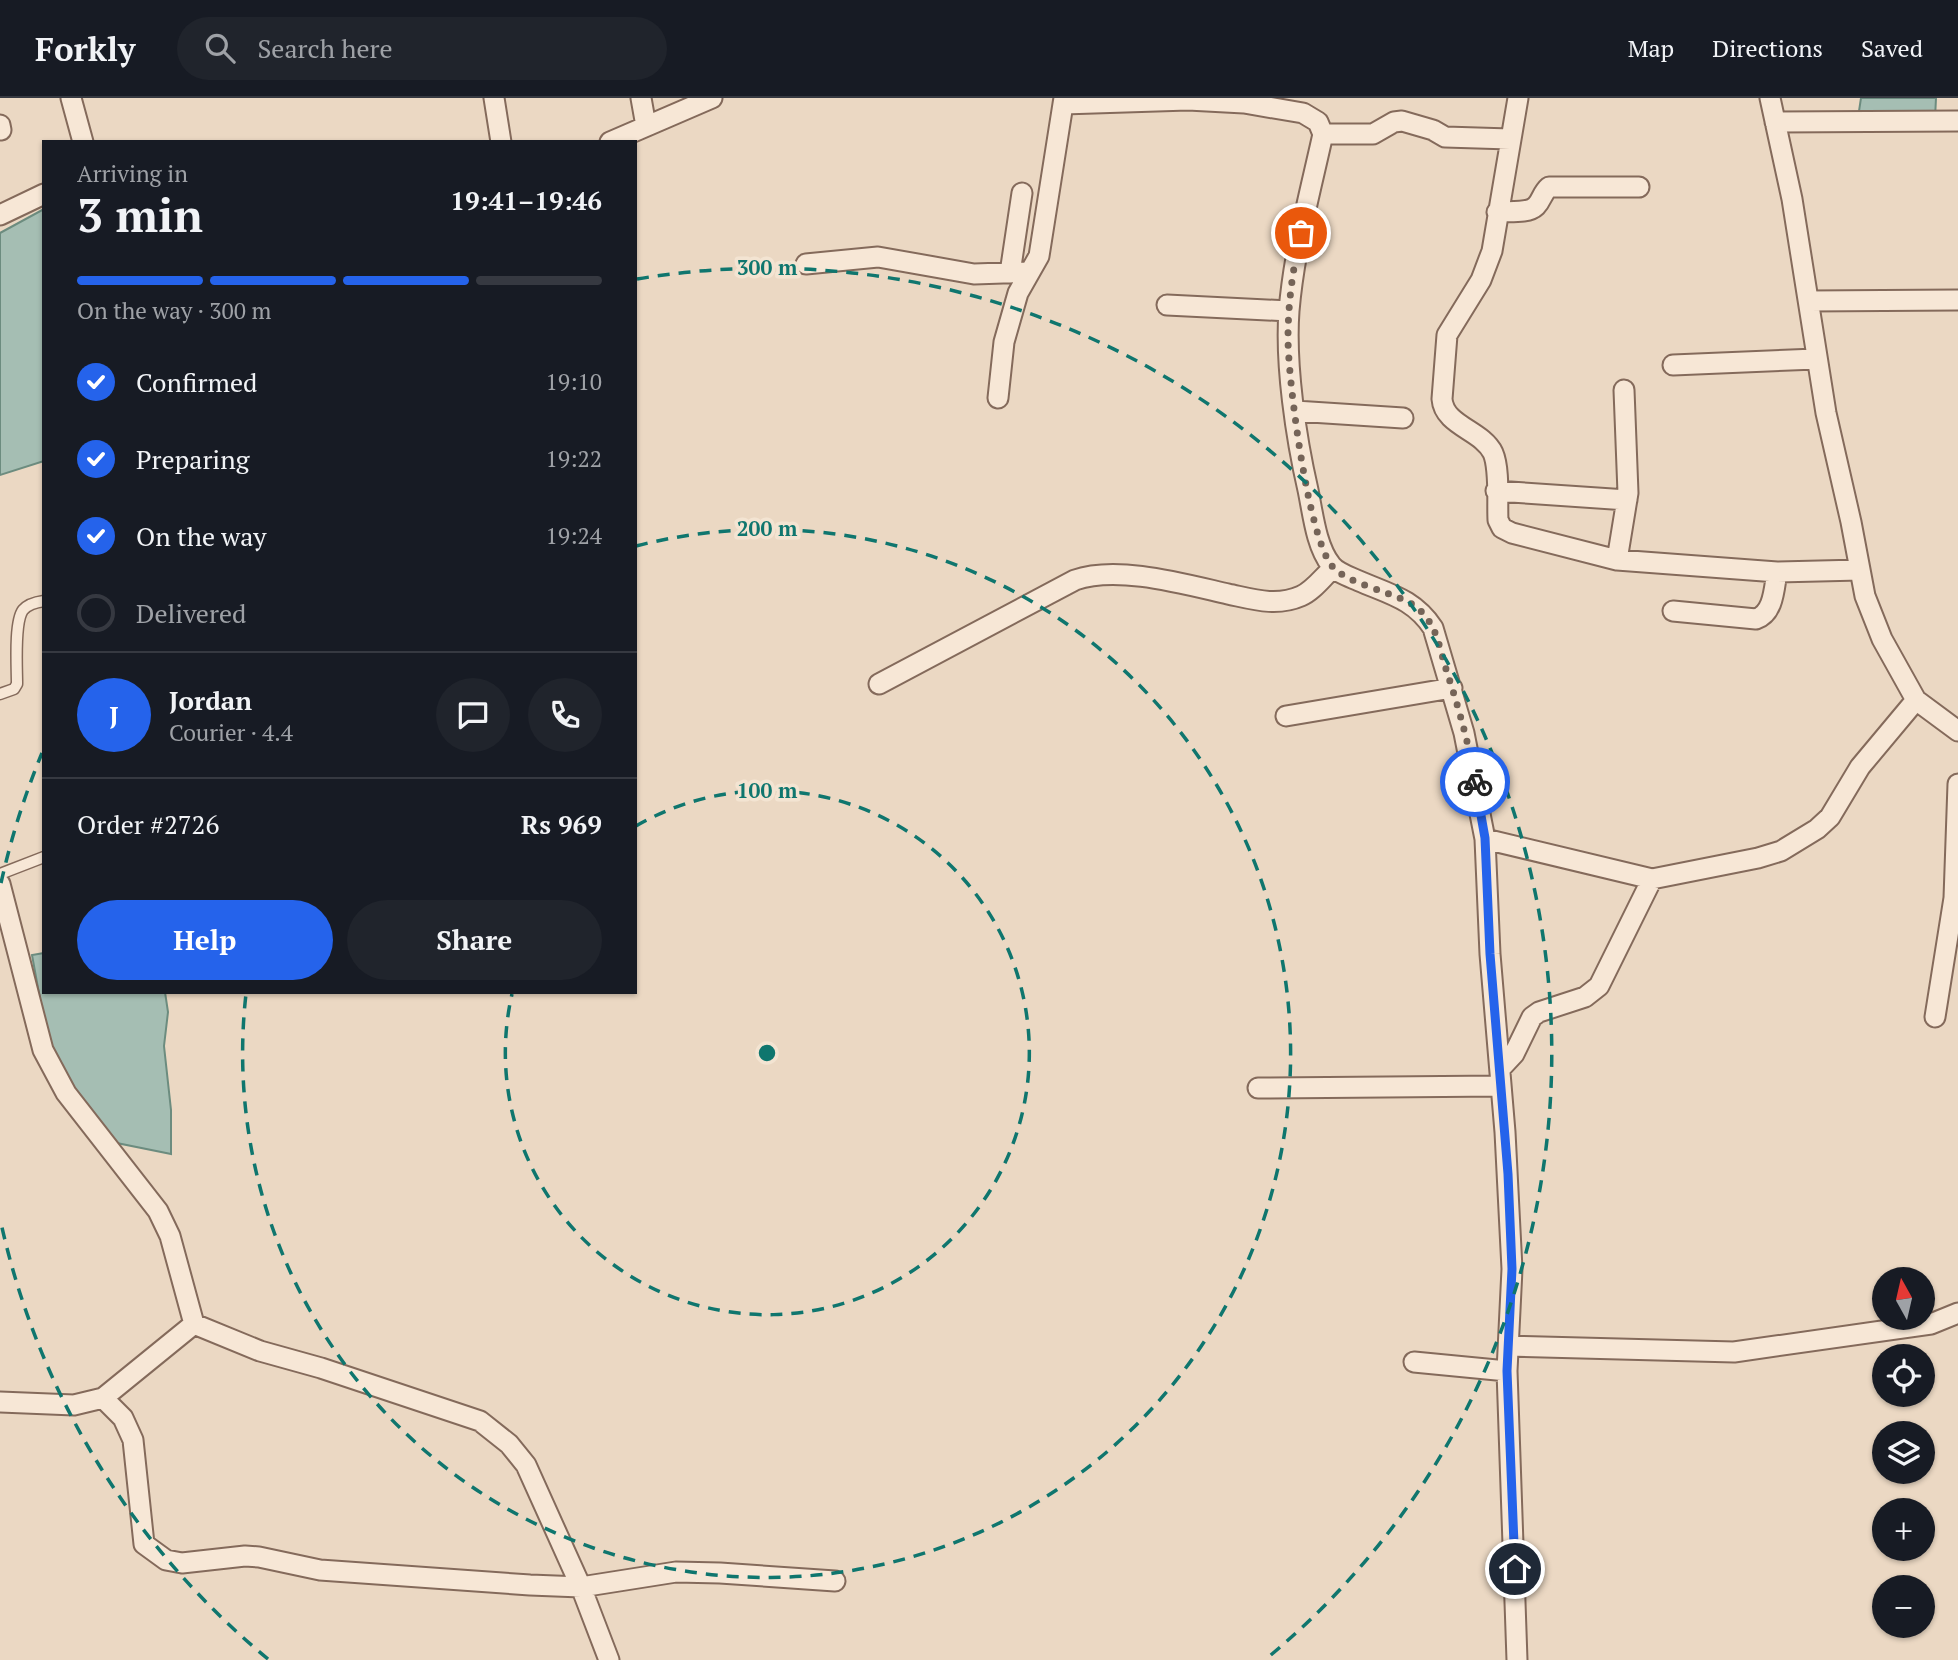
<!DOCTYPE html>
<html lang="en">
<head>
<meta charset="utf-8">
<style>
  :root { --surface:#171b24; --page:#20242c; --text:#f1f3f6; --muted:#9ea1a6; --line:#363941; --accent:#2563eb }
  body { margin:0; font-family:"PT Serif",serif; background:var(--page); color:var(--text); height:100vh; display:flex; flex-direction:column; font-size:26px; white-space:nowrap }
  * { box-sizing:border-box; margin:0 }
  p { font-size:23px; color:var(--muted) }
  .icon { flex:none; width:38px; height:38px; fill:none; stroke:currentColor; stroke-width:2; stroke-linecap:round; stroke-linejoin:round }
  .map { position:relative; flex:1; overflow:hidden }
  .panel { position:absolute; left:42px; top:42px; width:595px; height:854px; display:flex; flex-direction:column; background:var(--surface); border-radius:0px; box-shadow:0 2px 5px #0004 }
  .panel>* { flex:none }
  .needle { width:46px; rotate:352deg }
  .tools { position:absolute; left:1872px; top:1169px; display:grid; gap:14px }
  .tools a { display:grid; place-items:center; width:63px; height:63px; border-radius:50%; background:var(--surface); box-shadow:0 2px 5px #0004; font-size:35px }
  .pin { position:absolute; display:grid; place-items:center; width:60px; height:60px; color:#fff; margin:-30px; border:4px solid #fff; border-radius:50%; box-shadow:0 2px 7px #0007 }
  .courier { position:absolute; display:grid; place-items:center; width:70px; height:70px; margin:-35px; border:5px solid #2563eb; border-radius:50%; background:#fff; color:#222; box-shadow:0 2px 9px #0007 }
  .headline em { font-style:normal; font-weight:600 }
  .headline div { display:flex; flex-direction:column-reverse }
  .headline { display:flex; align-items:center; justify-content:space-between; height:119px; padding:0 35px }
  h1 { font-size:46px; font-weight:600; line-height:52px }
  .bar { display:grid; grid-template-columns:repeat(4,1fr); gap:10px 7px; align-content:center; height:84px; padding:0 35px }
  .bar i { height:9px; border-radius:5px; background:var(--line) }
  .bar .active { background:var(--accent) }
  .bar p { grid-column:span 4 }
  .line { display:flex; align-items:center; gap:18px; padding:0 35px; border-top:2px solid var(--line) }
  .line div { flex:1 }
  .round { display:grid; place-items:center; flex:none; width:74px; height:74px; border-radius:37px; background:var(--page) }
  ol { padding:0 35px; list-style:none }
  li { display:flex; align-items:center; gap:21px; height:77px }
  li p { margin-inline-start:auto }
  li .icon { padding:7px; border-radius:50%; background:var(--accent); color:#fff; stroke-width:4 }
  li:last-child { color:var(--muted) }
  li i { width:38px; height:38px; border:4px solid var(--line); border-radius:50% }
  .action { display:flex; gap:14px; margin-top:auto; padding:14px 35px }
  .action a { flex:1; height:80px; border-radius:42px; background:var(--accent); color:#fff; font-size:28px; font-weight:600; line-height:80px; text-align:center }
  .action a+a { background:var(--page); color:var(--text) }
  header { display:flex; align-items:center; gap:42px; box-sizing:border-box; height:98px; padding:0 35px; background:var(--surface); border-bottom:2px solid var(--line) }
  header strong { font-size:33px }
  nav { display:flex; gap:38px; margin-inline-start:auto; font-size:24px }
  .search { width:490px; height:63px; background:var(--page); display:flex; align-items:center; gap:18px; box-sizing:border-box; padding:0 24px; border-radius:38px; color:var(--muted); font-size:26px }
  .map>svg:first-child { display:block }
</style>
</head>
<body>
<header>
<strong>Forkly</strong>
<div class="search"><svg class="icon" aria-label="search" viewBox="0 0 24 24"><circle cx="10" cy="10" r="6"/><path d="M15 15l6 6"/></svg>Search here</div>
<nav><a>Map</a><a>Directions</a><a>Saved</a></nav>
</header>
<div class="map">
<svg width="1958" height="1562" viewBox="0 0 1958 1562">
  <rect width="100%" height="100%" fill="#ebd8c3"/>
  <path fill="#a5beb3" stroke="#6c8c7f" stroke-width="2" d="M1861,0H1936L1935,21L1859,13Z
    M44,111V363L0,377V135Z
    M44,855V894H165L168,914L164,948L171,1012V1056L107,1043L51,961L32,857Z"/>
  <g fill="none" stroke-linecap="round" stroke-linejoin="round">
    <g stroke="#846a5b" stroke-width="13">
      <path id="lane" d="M0,596L14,591L17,586C17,569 14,524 23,512C28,506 37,504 44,503
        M0,776L44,759"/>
    </g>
    <g stroke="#846a5b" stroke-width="23">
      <path id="street" d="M71,0L83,44
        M494,0L501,44
        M641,0L646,28
        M1064,0L1063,6L1188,2L1244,5L1303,15L1318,24L1323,36C1310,95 1294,153 1289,213C1285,266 1296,340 1308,392C1313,416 1316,448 1331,467C1337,475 1350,479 1359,483C1389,496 1414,501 1433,530L1464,635L1485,741L1490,856L1505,1034L1512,1171L1507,1273L1517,1562
        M1518,0L1492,153L1481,182L1447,237L1442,301C1444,328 1482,332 1493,355C1500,371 1497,404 1498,422L1502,430L1512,435L1617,462L1777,474L1860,472
        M1770,0L1792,101L1826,315L1851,424L1865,498L1882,541L1916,602L1958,633
        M1775,24L1958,23
        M0,27L1,32
        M1323,36H1373L1394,24L1402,23L1433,32L1445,39L1510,41
        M610,44L712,0
        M1497,114C1508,113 1528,116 1536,108C1542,102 1542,95 1549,89H1639
        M0,117L44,96
        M806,166L878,159L974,176L1030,174
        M1010,175L1022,95
        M1809,203L1958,202
        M1167,207L1289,213
        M1673,267L1816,261
        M998,300L1004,244L1018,195L1039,158L1063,6
        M1295,313L1403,320
        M1496,393L1627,402
        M1617,462L1628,395L1624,292
        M1673,513L1756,521C1774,515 1774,490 1777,474
        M879,586L1075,482C1117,467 1184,486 1228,496C1252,501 1276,509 1301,498C1313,493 1323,479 1333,470
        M1286,618L1452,590
        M1485,741L1652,781L1758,760L1781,753L1817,731L1830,719L1860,669L1916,602
        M0,786L43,952L66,995L158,1113L170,1138L194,1226
        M1935,919L1954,800L1958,686
        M1500,971L1514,956L1532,919L1539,914L1585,899L1599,888L1652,781
        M1258,990L1500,988
        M194,1226L260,1253L321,1270L480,1323L509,1346L526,1367L581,1489L609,1562
        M1509,1248L1734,1254L1931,1226L1958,1215
        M1414,1264L1507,1273
        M103,1300L123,1320L133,1342L144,1446L166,1462L182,1465L245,1458L259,1459L320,1472L530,1487L581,1489L676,1474L720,1475L835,1483
        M0,1304L74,1307L103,1300L194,1226"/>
    </g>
    <use href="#lane" stroke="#f7e7d6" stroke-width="10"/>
    <use href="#street" stroke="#f7e7d6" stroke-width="19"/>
  </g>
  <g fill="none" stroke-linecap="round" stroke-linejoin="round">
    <path stroke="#756458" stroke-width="7" stroke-dasharray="0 12.6" d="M1301,135C1293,169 1288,205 1288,240C1288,282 1308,439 1332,468C1346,485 1388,493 1408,504C1419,509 1428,520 1433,530C1439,543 1442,558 1446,571C1458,608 1469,645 1475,684"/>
    <path stroke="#2563eb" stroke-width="9" d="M1475,684L1485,740L1490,856L1508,1076L1512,1171L1507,1273L1515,1471"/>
  </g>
  <g fill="none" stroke="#0f766e" stroke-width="3.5" stroke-dasharray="12 9">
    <path d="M636 728A262 262 0 1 1 512 896"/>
    <path d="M636 448A524 524 0 1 1 246 896"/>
    <path d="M268 1561A785 785 0 0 1 1 1125M1 785A785 785 0 0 1 42 655M637 181A785 785 0 0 1 1266 1561"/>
  </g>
  <circle cx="767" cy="955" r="10" fill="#0f766e" stroke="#f3e4d2" stroke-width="3.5"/>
  <g font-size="21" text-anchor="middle" font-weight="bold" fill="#0f766e" stroke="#f3e4d2" stroke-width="7" stroke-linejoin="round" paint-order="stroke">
    <text x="767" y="177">300 m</text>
    <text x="767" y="438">200 m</text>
    <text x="767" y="700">100 m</text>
  </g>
</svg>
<div class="tools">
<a><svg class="needle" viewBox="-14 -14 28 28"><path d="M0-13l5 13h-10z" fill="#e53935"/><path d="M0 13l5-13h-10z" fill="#9ea1a6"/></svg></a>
<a><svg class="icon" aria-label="locate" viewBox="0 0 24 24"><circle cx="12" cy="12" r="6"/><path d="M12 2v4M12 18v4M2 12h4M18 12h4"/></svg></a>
<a><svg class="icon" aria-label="layers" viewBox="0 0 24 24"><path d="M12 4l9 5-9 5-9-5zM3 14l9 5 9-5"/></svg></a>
<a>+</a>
<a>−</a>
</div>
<div class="pin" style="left:1301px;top:135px;background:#ea580c"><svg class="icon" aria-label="bag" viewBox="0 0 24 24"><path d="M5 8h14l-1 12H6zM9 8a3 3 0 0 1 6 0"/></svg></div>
<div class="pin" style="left:1515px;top:1471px;background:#1f2937"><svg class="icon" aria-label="home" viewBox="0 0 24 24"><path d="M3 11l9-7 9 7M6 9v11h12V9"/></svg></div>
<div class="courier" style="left:1475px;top:684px"><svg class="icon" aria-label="bike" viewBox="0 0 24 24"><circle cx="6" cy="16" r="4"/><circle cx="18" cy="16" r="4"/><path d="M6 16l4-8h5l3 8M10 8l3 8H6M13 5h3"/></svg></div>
<section class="panel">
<div class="headline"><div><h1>3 min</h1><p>Arriving in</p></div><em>19:41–19:46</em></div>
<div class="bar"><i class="active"></i><i class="active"></i><i class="active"></i><i></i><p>On the way · 300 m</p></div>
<ol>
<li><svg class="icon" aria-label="check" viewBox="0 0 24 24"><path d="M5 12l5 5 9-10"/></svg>Confirmed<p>19:10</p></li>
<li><svg class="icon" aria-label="check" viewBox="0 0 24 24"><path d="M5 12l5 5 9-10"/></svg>Preparing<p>19:22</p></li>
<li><svg class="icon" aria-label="check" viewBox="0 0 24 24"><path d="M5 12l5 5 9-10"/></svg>On the way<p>19:24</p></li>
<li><i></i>Delivered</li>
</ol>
<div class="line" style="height:126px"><b class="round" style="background:var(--accent);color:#fff">J</b><div><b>Jordan</b><p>Courier · 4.4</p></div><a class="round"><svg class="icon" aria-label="chat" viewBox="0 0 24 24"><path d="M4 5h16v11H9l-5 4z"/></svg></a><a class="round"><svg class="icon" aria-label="phone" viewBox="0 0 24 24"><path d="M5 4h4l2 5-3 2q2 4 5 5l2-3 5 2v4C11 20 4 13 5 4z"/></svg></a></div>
<div class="line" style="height:91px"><div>Order #2726</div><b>Rs 969</b></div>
<div class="action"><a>Help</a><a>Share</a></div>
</section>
</div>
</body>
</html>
